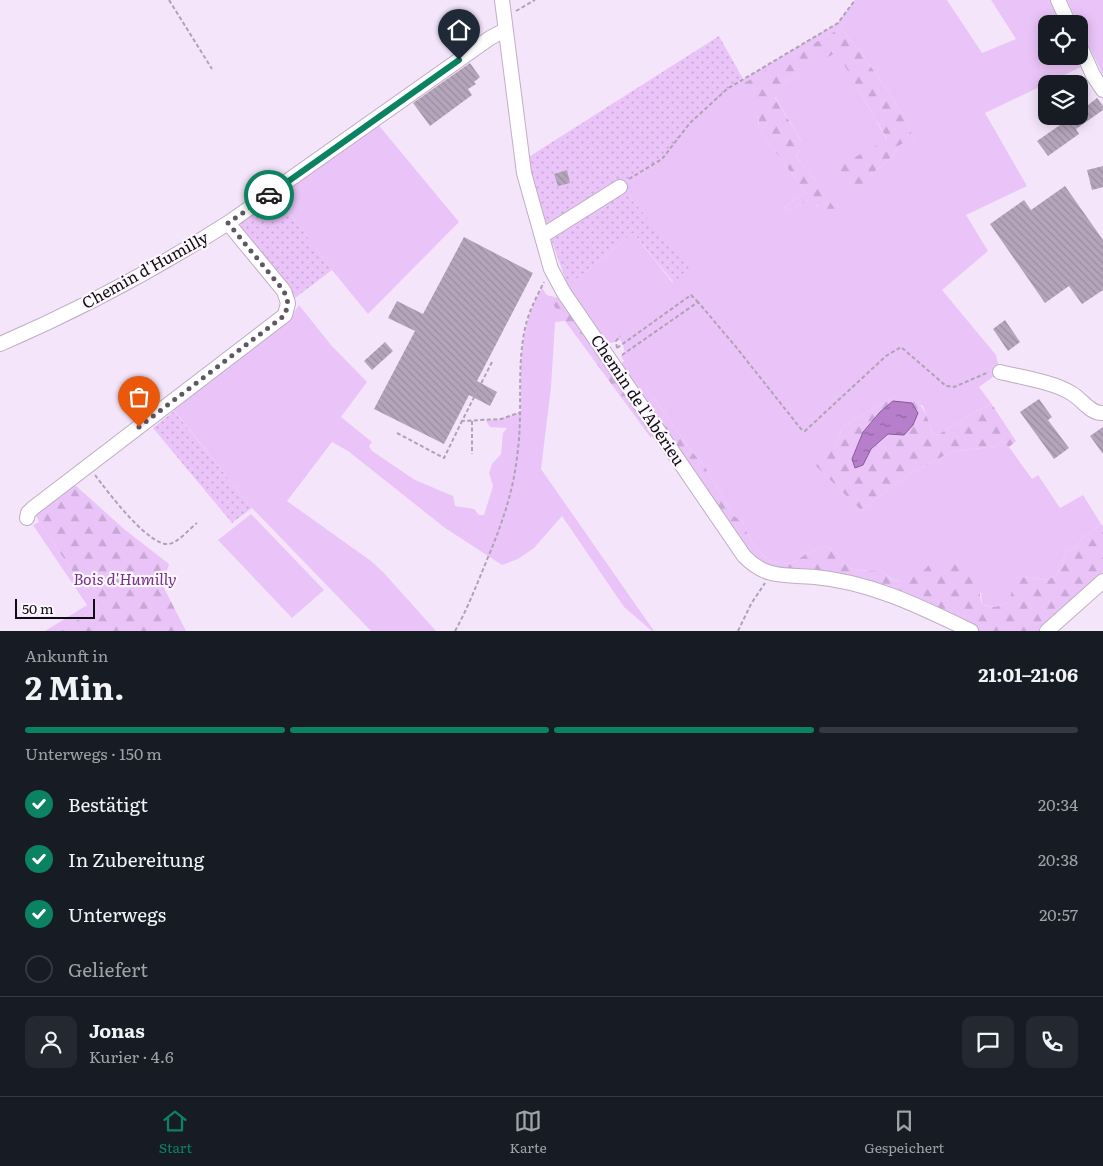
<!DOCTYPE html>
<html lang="de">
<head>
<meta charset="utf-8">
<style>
  :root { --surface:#171b24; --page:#242831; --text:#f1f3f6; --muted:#9ea1a6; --line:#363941; --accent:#0b8262 }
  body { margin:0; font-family:Literata,serif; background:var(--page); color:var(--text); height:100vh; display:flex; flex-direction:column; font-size:19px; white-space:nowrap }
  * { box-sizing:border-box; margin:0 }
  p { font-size:16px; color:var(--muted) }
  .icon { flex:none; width:28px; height:28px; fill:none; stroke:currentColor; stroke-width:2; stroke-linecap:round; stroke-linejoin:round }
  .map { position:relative; height:631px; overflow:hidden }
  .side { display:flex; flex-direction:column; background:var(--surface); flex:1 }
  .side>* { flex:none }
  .buttons { position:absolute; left:1038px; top:15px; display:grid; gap:10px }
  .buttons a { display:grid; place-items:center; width:50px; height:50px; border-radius:10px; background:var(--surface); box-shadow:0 2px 12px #0003; font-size:25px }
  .scale { position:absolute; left:15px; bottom:12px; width:80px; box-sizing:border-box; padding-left:5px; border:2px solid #110b13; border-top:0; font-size:14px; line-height:18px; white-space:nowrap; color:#110b13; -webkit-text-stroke:4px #fbf7fc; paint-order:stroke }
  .pin { position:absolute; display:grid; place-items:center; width:42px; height:42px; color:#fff; margin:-51px -21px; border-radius:50% 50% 50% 0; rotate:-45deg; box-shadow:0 0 5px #0007 }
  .pin .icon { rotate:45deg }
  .courier { position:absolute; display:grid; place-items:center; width:50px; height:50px; margin:-25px; border:4px solid #0b8262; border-radius:50%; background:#fff; color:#222; box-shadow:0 1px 6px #0007 }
  .head em { font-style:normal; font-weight:700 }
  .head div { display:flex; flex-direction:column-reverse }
  .head { display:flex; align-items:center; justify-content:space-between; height:85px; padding:0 25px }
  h1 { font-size:32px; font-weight:700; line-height:38px }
  .bar { display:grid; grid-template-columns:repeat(4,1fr); gap:8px 5px; align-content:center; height:60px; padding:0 25px }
  .bar i { height:6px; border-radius:4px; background:var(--line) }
  .bar .on { background:var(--accent) }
  .bar p { grid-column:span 4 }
  .line { display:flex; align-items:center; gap:12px; padding:0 25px; border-top:1px solid var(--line) }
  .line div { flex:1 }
  .round { display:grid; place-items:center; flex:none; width:52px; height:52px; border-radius:10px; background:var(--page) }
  ol { padding:0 25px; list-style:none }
  li { display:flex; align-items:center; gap:15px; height:55px }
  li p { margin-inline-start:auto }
  li .icon { padding:5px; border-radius:50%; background:var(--accent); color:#fff; stroke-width:4 }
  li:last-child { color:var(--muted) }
  li i { width:28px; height:28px; border:2px solid var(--line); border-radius:50% }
  .tabs { display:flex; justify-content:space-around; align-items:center; height:70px; border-top:1px solid var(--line); background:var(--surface); font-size:14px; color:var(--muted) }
  .tabs a { display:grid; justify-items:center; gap:2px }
  .tabs .on { color:var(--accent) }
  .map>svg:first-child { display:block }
</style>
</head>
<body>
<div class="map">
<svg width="1103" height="631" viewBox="0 0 1103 631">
  <defs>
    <pattern id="forest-firs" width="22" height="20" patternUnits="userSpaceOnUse" patternTransform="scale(1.25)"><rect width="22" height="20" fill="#eac4f8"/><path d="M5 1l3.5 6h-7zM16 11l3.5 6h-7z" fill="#c8a7d4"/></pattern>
    <pattern id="park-dots" width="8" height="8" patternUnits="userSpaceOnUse" patternTransform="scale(1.25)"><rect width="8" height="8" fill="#eac4f8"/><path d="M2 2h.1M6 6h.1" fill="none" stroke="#c8a7d4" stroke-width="1.8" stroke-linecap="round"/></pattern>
    <pattern id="water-ripples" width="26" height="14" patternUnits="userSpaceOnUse" patternTransform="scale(1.25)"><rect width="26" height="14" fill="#b77ecb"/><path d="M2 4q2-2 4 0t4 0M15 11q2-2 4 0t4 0" fill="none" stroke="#9365a4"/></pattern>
    <pattern id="building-back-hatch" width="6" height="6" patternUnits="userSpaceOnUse" patternTransform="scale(1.25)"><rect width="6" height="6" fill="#b5a5bb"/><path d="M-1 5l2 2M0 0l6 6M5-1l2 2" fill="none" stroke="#9b8da0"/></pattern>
  </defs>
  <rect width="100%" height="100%" fill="#f5e5fb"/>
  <path fill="#eac4f8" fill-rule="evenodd" d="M855,0H947L982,53L1016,39L991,0H1051L1062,24H1046V56H1078L1083,66L985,113L1027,186L966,215L988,251L942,290L996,355L1000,372L979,387L991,403L934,437L923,406L894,397L843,426L835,449L861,510L908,475L951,452L996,446L1001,441L1009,447L1032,479L1038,475L1060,508L1083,495L1101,524L1082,538L1076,547L1066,552L1064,557L1062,566L1056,575L1048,580L1021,577C1018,581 1015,584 1013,588C1009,593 1013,589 1011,596C1007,608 992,608 982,604L981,593L929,566C912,580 900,589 882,571L854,570L845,564L833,549L825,547L806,554L791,564L771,562L757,549L747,533L743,522L734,516L703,464L692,452L654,398L648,403L620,364L624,361L621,356L625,353L623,344L620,340L611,343H606L568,286L633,233L673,283L688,268L629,196L628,180L658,162L690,123L727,89L838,23ZM841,28C862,54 881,79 898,108C904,119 911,130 915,142L904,143L898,146L893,156L869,176L887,140L837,51L786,81L775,97L802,142V147L796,156L815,180L836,215L807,201L790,210L784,207L806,193L758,128L759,120L745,83Z
    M1067,0H1103V75Z
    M376,122L459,222L368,314L332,270L276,195Z
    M542,288L565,321L555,322L551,387L541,469L654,631H652L624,607L562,516L534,548L518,559L502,565L445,528L348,451L332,442L287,501L371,561L383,572L436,631H371L252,508L172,408L288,321L299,305L331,345L367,382L341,417L372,442L369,446L372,451L415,480L453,496L455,506L474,509L479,515H484L493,486L489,473L492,464L501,454L503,433L507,428L490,427L486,421L501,419L521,412C521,367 518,329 542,288Z
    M251,514L324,590L292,618L218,540Z
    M39,522L97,607L61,631H45L87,605L33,525Z"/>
  <path fill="url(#forest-firs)" fill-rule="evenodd" d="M841,28C862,54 881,79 898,108C904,119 911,130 915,142L911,146L904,143L898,146L893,156L869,176L867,190L861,197L857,196L836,168L887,139L837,52L786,81L775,98L802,142V147L796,156L815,180L837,212L836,215L841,224L836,231L817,205L811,207L807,201L790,210L784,207L806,193L758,128L759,120L744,83Z
    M546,295L560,298L651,426V438Z
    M894,397C927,401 923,408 934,437L991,403L1016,441L1009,447L1001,441L996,446L951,452L908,475L861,510L812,462L835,449L843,426ZM880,412L904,435L888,434L871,449L852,459L863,431Z
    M654,398L692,452L703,464L734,516L743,522L747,533L757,549L771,562L791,564L806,554L825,547L833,549L845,564L854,570L882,571C894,583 900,584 914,576C922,572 928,568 932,560C943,557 971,570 977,581C981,588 979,597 982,604C992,609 1007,608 1011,595C1012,591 1011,586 1014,583C1015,580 1018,579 1021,577L1048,580L1056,575L1062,566L1064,557L1066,552L1076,547L1082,538L1101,524L1103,526V576L1041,631H978L900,594L772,569L753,559L648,403Z
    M74,484L124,529L169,564L163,586L186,631H61L97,607L39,522L34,511Z"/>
  <path fill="url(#park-dots)" d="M719,36L743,79L727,89L690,123L662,159L628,180L634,189L629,196L689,268L674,283L633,233L568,286L545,223L527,158Z
    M276,195L332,270L295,298L236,227L238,222Z
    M174,411L252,508L232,523L153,428Z"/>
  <path fill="url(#water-ripples)" stroke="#855c94" d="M893,401L912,403L918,413L913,425L904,435L888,434L871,449L863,465L855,468L852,459L863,432L880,412Z"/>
  <path fill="url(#building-back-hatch)" d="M470,63L480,77L474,82L476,84L468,89L472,95L430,126L413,103Z
    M1097,98L1103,106V110L1076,129L1079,134L1048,156L1037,141L1073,116H1079V112Z
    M1103,166V187L1092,190L1087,170Z
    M567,170L570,183L558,186L554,174Z
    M1065,186L1103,240V290L1082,304L1069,286L1045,303L990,224L1024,200L1031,210Z
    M464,237L533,273L477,381L497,392L490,406L469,395L444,444L374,409L415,331L388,318L397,301L423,314Z
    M1005,320L1020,342L1008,351L993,329Z
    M385,342L393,351L372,370L364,361Z
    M1039,399L1052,417L1048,420L1069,448L1054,459L1020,412Z
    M1103,427V454L1090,436Z"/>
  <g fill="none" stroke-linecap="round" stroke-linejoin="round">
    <g stroke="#beaec4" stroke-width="16">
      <path id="minor" d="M502,0L524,173L551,269L564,293L744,556C767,580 785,574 815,577C871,582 921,607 971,631
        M1058,0L1069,24
        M1079,44L1093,75L1103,90
        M542,236L620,187
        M0,344C79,310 156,269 228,223L490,38L505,30
        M1000,372C1020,377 1054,382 1071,393C1082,399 1090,414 1103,413
        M27,518L28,513L33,508L285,315L288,303L284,291L228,223
        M1047,631L1103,581"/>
    </g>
    <path stroke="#afa2b4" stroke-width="2" stroke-dasharray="4 2.5" stroke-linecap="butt" d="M169,0L212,69
      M516,11L535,0
      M629,179L662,159L690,123L727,89L838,23L855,0
      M617,348L691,295L698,302
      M617,348L616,341L620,336
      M622,355L698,302L736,347L801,429L805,431L886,356L901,347L946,386L954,387L989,372
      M492,362L462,421L501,419L521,412
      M472,421V454
      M397,433L444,458L462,421
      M95,475C107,491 149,547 169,544C179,542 189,529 197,523
      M455,631C469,606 478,581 489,555C504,518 514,489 518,449C523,408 516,364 526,324C530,309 537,296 544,282
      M738,631L751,604L765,583"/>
    <use href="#minor" stroke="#fff" stroke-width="14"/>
  </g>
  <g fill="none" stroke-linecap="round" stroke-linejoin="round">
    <path stroke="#615764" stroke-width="5" stroke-dasharray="0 9" d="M139,427L285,315L288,303L284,291L228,223L269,195"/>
    <path stroke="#0b8262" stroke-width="6" d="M269,195L459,60"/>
  </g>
  <g text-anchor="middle" stroke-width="4.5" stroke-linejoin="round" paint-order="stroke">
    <g font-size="16" fill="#110b13" stroke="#fbf7fc">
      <text transform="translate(145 270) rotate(-29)" y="6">Chemin d'Humilly</text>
      <text transform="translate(638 400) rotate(56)" y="6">Chemin de l'Abérieu</text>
    </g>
    <g font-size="16" font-style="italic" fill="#76308c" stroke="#fbf7fc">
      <text x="125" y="585">Bois d'Humilly</text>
    </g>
  </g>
</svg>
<div class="buttons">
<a><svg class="icon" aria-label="locate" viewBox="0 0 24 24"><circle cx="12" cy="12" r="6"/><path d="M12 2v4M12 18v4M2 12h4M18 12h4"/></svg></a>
<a><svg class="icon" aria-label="layers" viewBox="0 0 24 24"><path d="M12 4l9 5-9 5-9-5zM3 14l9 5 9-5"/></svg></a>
</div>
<div class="scale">50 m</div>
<div class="pin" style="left:139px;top:427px;background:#ea580c"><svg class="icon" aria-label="bag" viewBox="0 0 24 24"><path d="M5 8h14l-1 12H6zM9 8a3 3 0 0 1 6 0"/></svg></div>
<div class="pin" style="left:459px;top:60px;background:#1f2937"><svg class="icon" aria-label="home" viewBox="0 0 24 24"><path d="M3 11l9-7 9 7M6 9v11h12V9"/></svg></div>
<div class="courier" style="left:269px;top:195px"><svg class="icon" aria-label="car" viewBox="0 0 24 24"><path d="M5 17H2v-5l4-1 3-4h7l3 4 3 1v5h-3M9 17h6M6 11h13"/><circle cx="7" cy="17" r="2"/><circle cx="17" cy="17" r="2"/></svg></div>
</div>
<section class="side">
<div class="head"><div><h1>2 Min.</h1><p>Ankunft in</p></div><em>21:01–21:06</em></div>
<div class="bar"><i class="on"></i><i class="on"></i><i class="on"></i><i></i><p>Unterwegs · 150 m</p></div>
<ol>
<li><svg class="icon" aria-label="check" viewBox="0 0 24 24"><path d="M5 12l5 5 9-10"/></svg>Bestätigt<p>20:34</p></li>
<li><svg class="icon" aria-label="check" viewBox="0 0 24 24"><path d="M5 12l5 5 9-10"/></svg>In Zubereitung<p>20:38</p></li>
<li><svg class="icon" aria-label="check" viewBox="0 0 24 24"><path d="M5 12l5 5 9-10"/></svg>Unterwegs<p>20:57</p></li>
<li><i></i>Geliefert</li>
</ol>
<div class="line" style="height:90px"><a class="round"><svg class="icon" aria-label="person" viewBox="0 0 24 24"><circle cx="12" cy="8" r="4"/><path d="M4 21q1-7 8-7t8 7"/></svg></a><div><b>Jonas</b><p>Kurier · 4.6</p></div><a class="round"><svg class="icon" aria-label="chat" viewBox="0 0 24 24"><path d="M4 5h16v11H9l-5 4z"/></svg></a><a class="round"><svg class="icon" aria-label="phone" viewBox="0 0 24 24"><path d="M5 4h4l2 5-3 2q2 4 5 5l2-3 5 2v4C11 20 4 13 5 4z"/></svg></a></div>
</section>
<nav class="tabs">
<a class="on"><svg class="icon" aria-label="home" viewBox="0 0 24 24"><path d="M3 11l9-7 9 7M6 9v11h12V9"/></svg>Start</a>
<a><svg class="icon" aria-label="map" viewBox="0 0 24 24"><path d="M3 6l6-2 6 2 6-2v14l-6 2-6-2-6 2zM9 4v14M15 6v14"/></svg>Karte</a>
<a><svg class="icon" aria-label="saved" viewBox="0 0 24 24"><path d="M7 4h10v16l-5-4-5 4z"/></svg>Gespeichert</a>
</nav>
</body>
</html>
